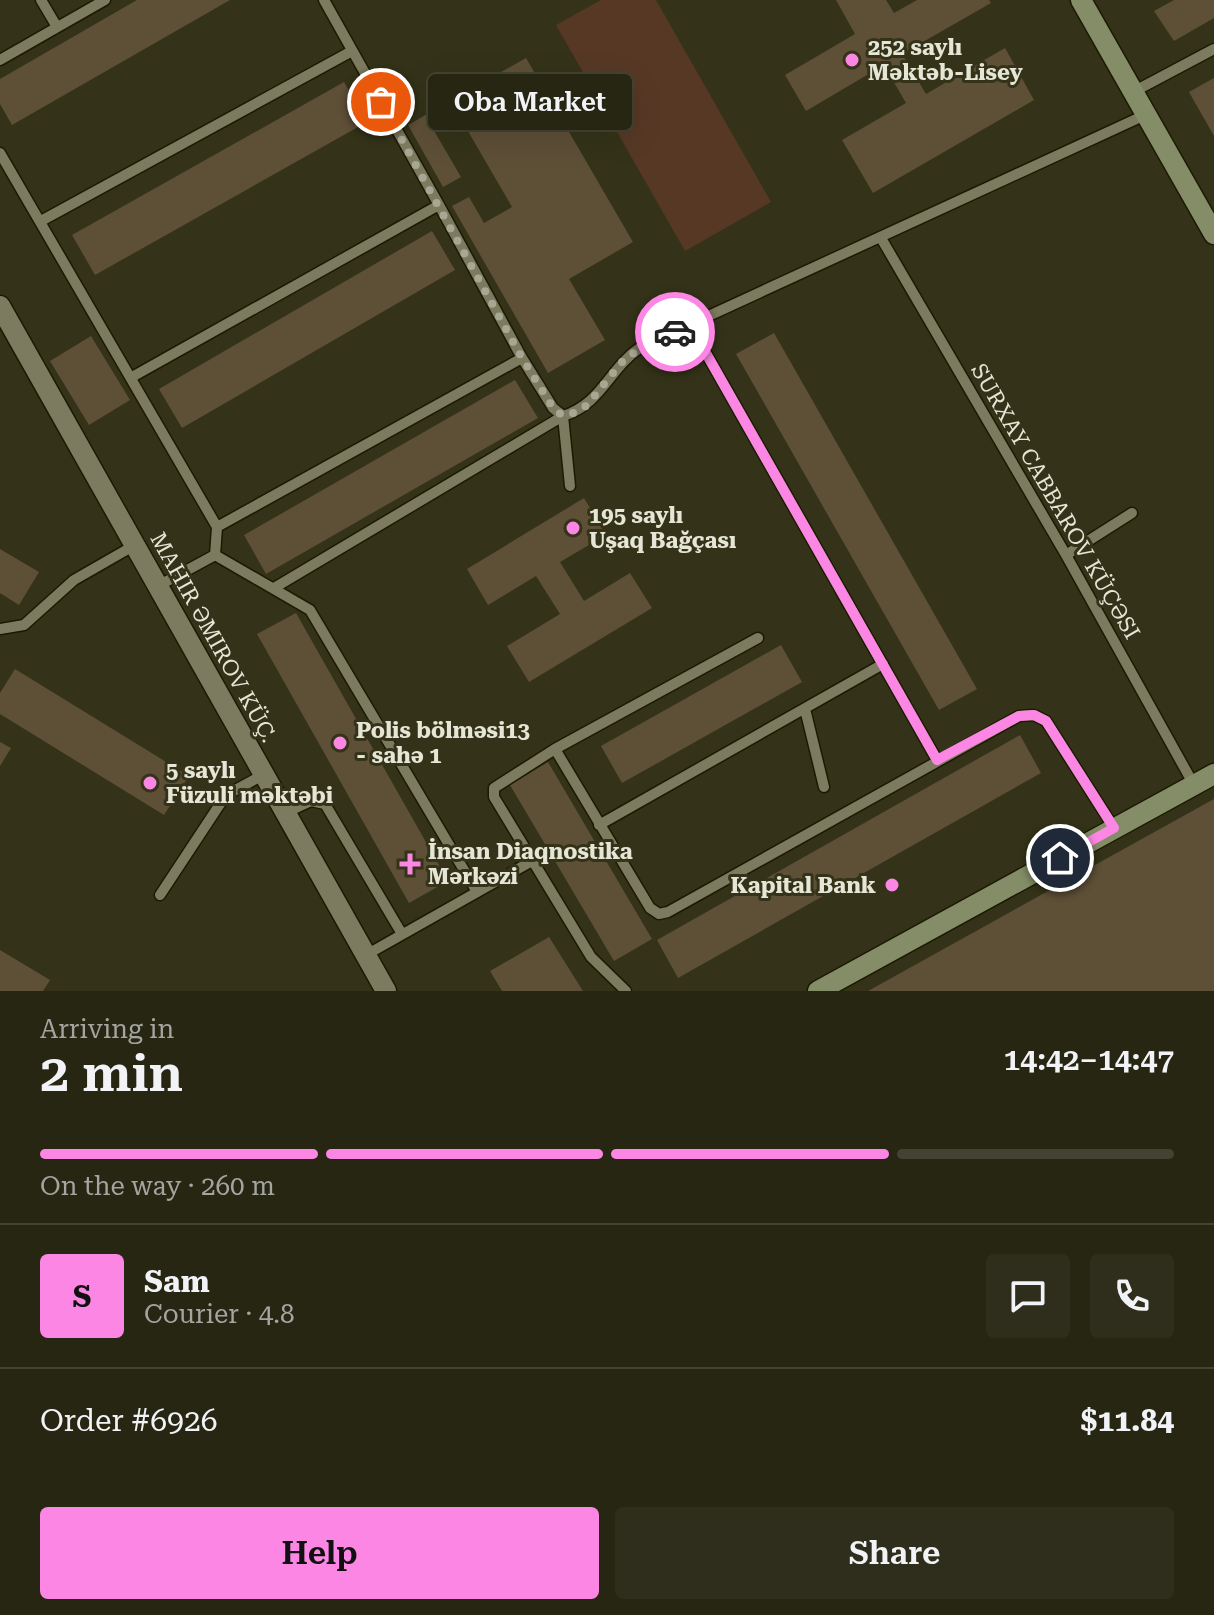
<!DOCTYPE html>
<html lang="en">
<head>
<meta charset="utf-8">
<style>
  :root { --surface:#272613; --page:#2f2e1c; --text:#f1f3f6; --muted:#a4a5a0; --line:#434333; --accent:#fc86e3 }
  body { margin:0; font-family:"Roboto Serif",serif; background:var(--page); color:var(--text); height:100vh; display:flex; flex-direction:column; font-size:30px; white-space:nowrap }
  * { box-sizing:border-box; margin:0 }
  p { font-size:26px; color:var(--muted) }
  .icon { flex:none; width:44px; height:44px; fill:none; stroke:currentColor; stroke-width:2; stroke-linecap:round; stroke-linejoin:round }
  .map { position:relative; height:991px; overflow:hidden }
  .drawer { display:flex; flex-direction:column; background:var(--surface); flex:1 }
  .drawer>* { flex:none }
  .pin { position:absolute; display:grid; place-items:center; width:68px; height:68px; color:#fff; margin:-34px; border:4px solid #fff; border-radius:50%; box-shadow:0 2px 8px #0007 }
  .courier { position:absolute; display:grid; place-items:center; width:80px; height:80px; margin:-40px; border:6px solid #fc86e3; border-radius:50%; background:#fff; color:#222; box-shadow:0 2px 10px #0007 }
  .bubble { position:absolute; height:56px; border-radius:8px; background:var(--surface); box-shadow:0 8px 32px #0002,0 0 0 2px var(--line); font-size:26px; font-weight:600; line-height:56px; text-align:center }
  .headline em { font-style:normal; font-weight:600 }
  .headline div { display:flex; flex-direction:column-reverse }
  .headline { display:flex; align-items:center; justify-content:space-between; height:136px; padding:0 40px }
  h1 { font-size:52px; font-weight:600; line-height:60px }
  .bar { display:grid; grid-template-columns:repeat(4,1fr); gap:12px 8px; align-content:center; height:96px; padding:0 40px }
  .bar i { height:10px; border-radius:6px; background:var(--line) }
  .bar .on { background:var(--accent) }
  .bar p { grid-column:span 4 }
  .line { display:flex; align-items:center; gap:20px; padding:0 40px; border-top:2px solid var(--line) }
  .line div { flex:1 }
  .round { display:grid; place-items:center; flex:none; width:84px; height:84px; border-radius:8px; background:var(--page) }
  .action { display:flex; gap:16px; margin-top:auto; padding:16px 40px }
  .action a { flex:1; height:92px; border-radius:8px; background:var(--accent); color:#111; font-size:32px; font-weight:600; line-height:92px; text-align:center }
  .action a+a { background:var(--page); color:var(--text) }
  .map>svg:first-child { display:block }
</style>
</head>
<body>
<div class="map">
<svg width="1214" height="991" viewBox="0 0 1214 991">
  <rect width="100%" height="100%" fill="#343319"/>
  <path fill="#563825" d="M601,0H656L771,202L685,251L556,25Z"/>
  <path fill="#5e4f37" d="M137,0H230L12,125L0,104V79Z
    M836,0H886L894,13L917,0H989L991,3L902,54L926,94L1005,48L1034,100L873,193L842,140L906,103L884,65L806,111L785,75L855,34Z
    M1174,0H1214V18L1174,41L1154,11Z
    M526,58L633,242L569,279L605,340L548,373L452,206L469,197L484,223L512,207L458,114L433,129L461,177L443,187L408,125Z
    M1214,78V136L1189,92Z
    M344,82L367,122L95,275L72,235Z
    M432,231L455,270L182,428L159,389Z
    M774,333L977,689L939,710L736,354Z
    M91,336L130,400L89,425L50,361Z
    M515,380L538,418L266,574L244,535Z
    M584,498L606,535L560,562L584,601L630,573L652,608L529,682L507,646L560,614L536,576L488,605L467,569Z
    M0,549L39,572L19,605L0,593Z
    M296,613L448,881L409,903L257,634Z
    M781,645L802,682L622,783L601,746Z
    M15,669L189,776L164,815L0,714V693Z
    M1020,735L1041,773L678,978L657,940Z
    M0,742L11,748L0,766Z
    M548,762L652,939L614,961L510,785Z
    M1214,799V991H868Z
    M549,937L583,991H502L490,971Z
    M0,950L50,980L43,991H0Z"/>
  <g fill="none" stroke-linecap="round" stroke-linejoin="round">
    <g stroke="#1c1a02" stroke-width="13">
      <path id="lane" d="M41,0L57,27
        M324,0L439,205L522,358L553,408L563,416L570,486
        M0,60L105,0
        M1133,92L1214,49
        M0,153L217,527L215,555L310,610L477,892
        M41,221L352,51
        M881,238L1066,555L1194,785
        M690,325L937,760
        M132,377L439,205
        M217,527L522,358
        M1066,555L1132,513
        M158,586L215,555
        M274,588L563,416C602,404 609,368 641,347L1145,115
        M0,629L24,625L74,580L135,545
        M805,709L824,787
        M555,749L650,908L659,914L668,912L1019,716L1034,715L1046,721L1114,828
        M285,813L311,801L325,804L402,934
        M599,825L883,664
        M160,895L220,804L230,793L263,775
        M366,955L532,861
        M626,991L591,957L494,797V788L555,749L758,638"/>
    </g>
    <g stroke="#1c1a02" stroke-width="23">
      <path id="street" d="M0,306L386,991"/>
    </g>
    <g stroke="#1c1a02" stroke-width="23">
      <path id="secondary" d="M1081,0L1214,234
        M818,991L1214,774"/>
    </g>
    <use href="#lane" stroke="#7c7b5f" stroke-width="10"/>
    <use href="#street" stroke="#7c7b5f" stroke-width="20"/>
    <use href="#secondary" stroke="#848d68" stroke-width="20"/>
  </g>
  <g fill="none" stroke-linecap="round" stroke-linejoin="round">
    <path stroke="#a8a794" stroke-width="8" stroke-dasharray="0 14.4" d="M381,102L522,358L553,408L563,416L580,411L588,404L626,357L675,332"/>
    <path stroke="#fc86e3" stroke-width="10" d="M675,332L690,325L937,760L1019,716L1034,715L1046,721L1114,828L1060,858"/>
  </g>
  <g fill="#fc86e3" stroke="#343319" stroke-width="3">
    <circle cx="852" cy="60" r="8"/>
    <circle cx="573" cy="528" r="8"/>
    <circle cx="340" cy="743" r="8"/>
    <circle cx="150" cy="783" r="8"/>
    <path d="M406 852h8v8h8v8h-8v8h-8v-8h-8v-8h8z"/>
    <circle cx="892" cy="885" r="8"/>
  </g>
  <g text-anchor="middle" stroke-width="6" stroke-linejoin="round" paint-order="stroke">
    <g font-size="22" font-weight="bold" fill="#e6e6d6" stroke="#343319" text-anchor="start">
      <text x="868" y="55">252 saylı<tspan x="868" dy="25">Məktəb-Lisey</tspan></text>
      <text x="589" y="523">195 saylı<tspan x="589" dy="25">Uşaq Bağçası</tspan></text>
      <text x="356" y="738">Polis bölməsi13<tspan x="356" dy="25">- sahə 1</tspan></text>
      <text x="166" y="778">5 saylı<tspan x="166" dy="25">Füzuli məktəbi</tspan></text>
      <text x="428" y="859">İnsan Diaqnostika<tspan x="428" dy="25">Mərkəzi</tspan></text>
      <text x="876" y="893" text-anchor="end">Kapital Bank</text>
    </g>
    <g font-size="22" fill="#e6e6d6" stroke="#343319">
      <text transform="translate(1056 501) rotate(60)" y="8">SURXAY CABBAROV KÜÇƏSI</text>
      <text transform="translate(214 637) rotate(61)" y="8">MAHIR ƏMIROV KÜÇ.</text>
    </g>
  </g>
</svg>
<div class="pin" style="left:381px;top:102px;background:#ea580c"><svg class="icon" aria-label="bag" viewBox="0 0 24 24"><path d="M5 8h14l-1 12H6zM9 8a3 3 0 0 1 6 0"/></svg></div>
<div class="pin" style="left:1060px;top:858px;background:#1f2937"><svg class="icon" aria-label="home" viewBox="0 0 24 24"><path d="M3 11l9-7 9 7M6 9v11h12V9"/></svg></div>
<div class="courier" style="left:675px;top:332px"><svg class="icon" aria-label="car" viewBox="0 0 24 24"><path d="M5 17H2v-5l4-1 3-4h7l3 4 3 1v5h-3M9 17h6M6 11h13"/><circle cx="7" cy="17" r="2"/><circle cx="17" cy="17" r="2"/></svg></div>
<div class="bubble" style="left:428px;top:74px;width:204px">Oba Market</div>
</div>
<section class="drawer">
<div class="headline"><div><h1>2 min</h1><p>Arriving in</p></div><em>14:42–14:47</em></div>
<div class="bar"><i class="on"></i><i class="on"></i><i class="on"></i><i></i><p>On the way · 260 m</p></div>
<div class="line" style="height:144px"><b class="round" style="background:var(--accent);color:#111">S</b><div><b>Sam</b><p>Courier · 4.8</p></div><a class="round"><svg class="icon" aria-label="chat" viewBox="0 0 24 24"><path d="M4 5h16v11H9l-5 4z"/></svg></a><a class="round"><svg class="icon" aria-label="phone" viewBox="0 0 24 24"><path d="M5 4h4l2 5-3 2q2 4 5 5l2-3 5 2v4C11 20 4 13 5 4z"/></svg></a></div>
<div class="line" style="height:104px"><div>Order #6926</div><b>$11.84</b></div>
<div class="action"><a>Help</a><a>Share</a></div>
</section>
</body>
</html>
